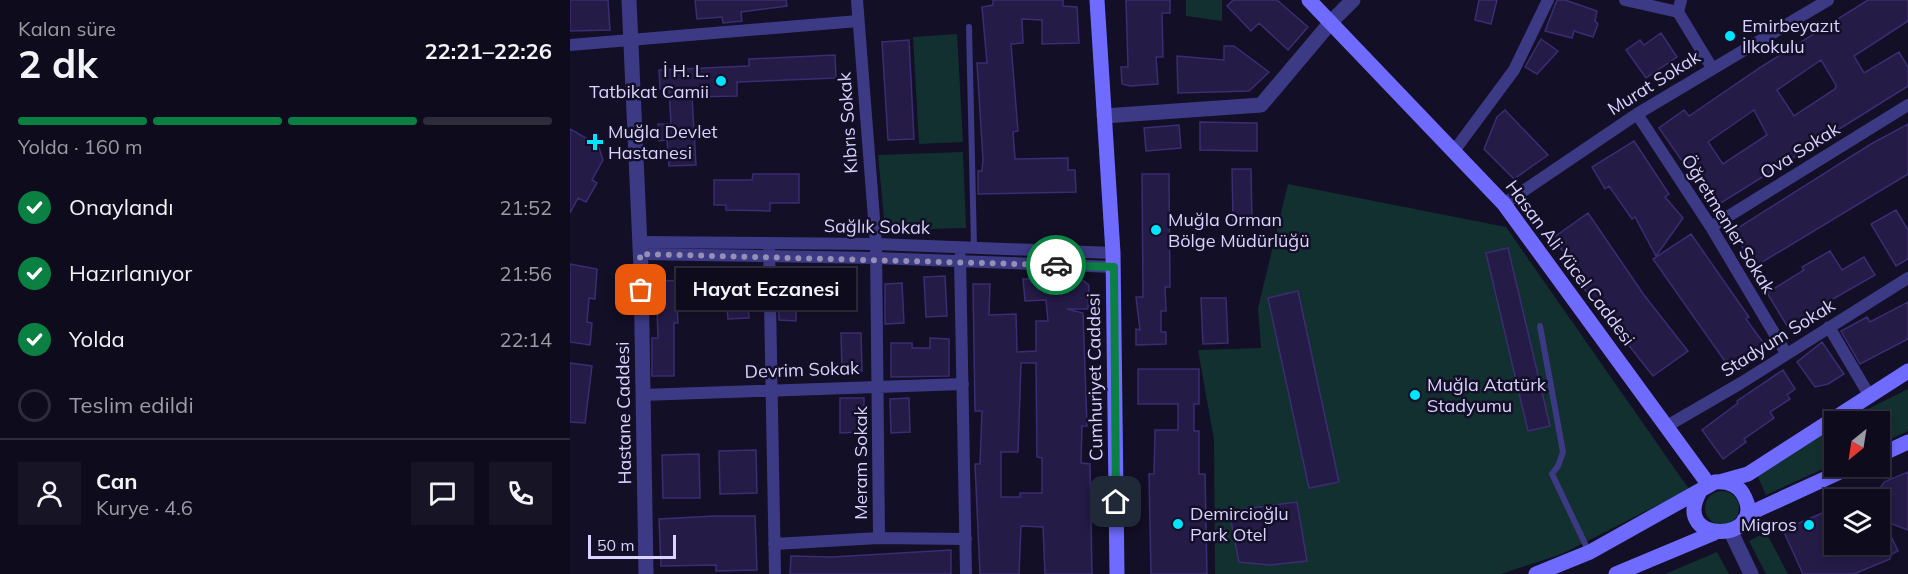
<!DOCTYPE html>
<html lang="tr">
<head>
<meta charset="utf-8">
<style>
  :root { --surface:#0e0b1c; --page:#171425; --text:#f1f3f6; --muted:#9b9ba3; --line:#2e2b3b; --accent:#0b8043 }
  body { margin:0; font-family:Mulish,sans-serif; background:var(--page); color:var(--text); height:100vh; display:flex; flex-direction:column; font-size:22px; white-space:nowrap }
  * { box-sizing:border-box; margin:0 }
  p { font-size:20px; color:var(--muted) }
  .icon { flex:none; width:33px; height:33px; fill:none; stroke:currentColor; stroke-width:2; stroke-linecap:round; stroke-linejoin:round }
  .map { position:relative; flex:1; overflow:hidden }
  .panel { display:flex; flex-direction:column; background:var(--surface); width:570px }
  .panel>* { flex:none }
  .needle { width:39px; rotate:210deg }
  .tools { position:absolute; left:1254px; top:411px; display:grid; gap:12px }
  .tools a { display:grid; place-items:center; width:66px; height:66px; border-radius:0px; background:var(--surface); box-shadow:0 3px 9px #0003,0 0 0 2px var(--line); font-size:30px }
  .scale { position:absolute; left:18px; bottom:15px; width:88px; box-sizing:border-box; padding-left:6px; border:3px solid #d9d4ff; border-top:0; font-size:16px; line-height:21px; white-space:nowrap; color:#d9d4ff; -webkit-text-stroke:4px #130f26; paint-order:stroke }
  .pin { position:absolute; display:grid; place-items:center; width:51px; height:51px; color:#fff; margin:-26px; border-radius:12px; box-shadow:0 3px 9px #0006 }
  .courier { position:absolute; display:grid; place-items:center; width:60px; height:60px; margin:-30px; border:4px solid #0b8043; border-radius:50%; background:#fff; color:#222; box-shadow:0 2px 8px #0007 }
  .bubble { position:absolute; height:42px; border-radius:0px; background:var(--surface); box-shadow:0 3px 9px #0003,0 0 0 2px var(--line); font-size:20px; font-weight:700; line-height:42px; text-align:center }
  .overview em { font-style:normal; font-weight:700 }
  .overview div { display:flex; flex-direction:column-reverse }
  .overview { display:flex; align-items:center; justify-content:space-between; height:102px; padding:0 18px }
  h1 { font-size:39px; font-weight:700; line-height:45px }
  .bar { display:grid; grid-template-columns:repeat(4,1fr); gap:9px 6px; align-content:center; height:72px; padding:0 18px }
  .bar i { height:8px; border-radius:4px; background:var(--line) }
  .bar .selected { background:var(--accent) }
  .bar p { grid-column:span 4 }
  .line { display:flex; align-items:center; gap:15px; padding:0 18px; border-top:2px solid var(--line) }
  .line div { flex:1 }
  .round { display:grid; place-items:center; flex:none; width:63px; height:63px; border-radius:0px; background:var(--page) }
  ol { padding:0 18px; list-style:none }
  li { display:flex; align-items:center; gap:18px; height:66px }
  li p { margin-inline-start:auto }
  li .icon { padding:6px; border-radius:50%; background:var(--accent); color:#fff; stroke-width:4 }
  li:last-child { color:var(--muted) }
  li i { width:33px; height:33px; border:3px solid var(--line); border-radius:50% }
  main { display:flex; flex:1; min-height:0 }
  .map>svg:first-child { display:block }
</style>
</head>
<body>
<main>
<section class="panel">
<div class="overview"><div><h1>2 dk</h1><p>Kalan süre</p></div><em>22:21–22:26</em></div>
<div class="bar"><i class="selected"></i><i class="selected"></i><i class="selected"></i><i></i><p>Yolda · 160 m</p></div>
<ol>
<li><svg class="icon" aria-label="check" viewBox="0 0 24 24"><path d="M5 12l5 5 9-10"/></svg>Onaylandı<p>21:52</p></li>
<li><svg class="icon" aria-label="check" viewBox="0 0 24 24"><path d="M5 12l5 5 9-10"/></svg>Hazırlanıyor<p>21:56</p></li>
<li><svg class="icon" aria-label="check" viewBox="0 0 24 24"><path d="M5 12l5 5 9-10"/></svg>Yolda<p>22:14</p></li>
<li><i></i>Teslim edildi</li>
</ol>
<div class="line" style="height:108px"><a class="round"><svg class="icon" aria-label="person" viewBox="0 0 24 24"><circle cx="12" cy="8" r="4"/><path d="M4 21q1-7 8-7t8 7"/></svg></a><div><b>Can</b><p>Kurye · 4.6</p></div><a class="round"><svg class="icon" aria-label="chat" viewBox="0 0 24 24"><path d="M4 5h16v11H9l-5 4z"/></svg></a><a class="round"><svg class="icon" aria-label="phone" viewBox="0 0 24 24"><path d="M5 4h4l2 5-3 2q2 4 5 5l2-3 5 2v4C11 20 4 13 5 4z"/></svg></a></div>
</section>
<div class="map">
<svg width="1338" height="574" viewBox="0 0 1338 574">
  <rect width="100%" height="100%" fill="#130f26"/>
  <path fill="#12302f" d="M616,0H652V21L616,16Z
    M387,34L393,142L349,144L343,37Z
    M393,152L396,228L355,229V226L315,229L308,155Z
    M718,184L936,227L1119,489L992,554L931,574H645L644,440L628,350L691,348L688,308Z
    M1338,389V431L1310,444V422L1274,421Z
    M1264,427V464L1196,495L1187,475Z
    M1135 508a17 17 0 1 1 34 0a17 17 0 1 1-34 0Z
    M1196,532L1218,574H1196L1179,541Z
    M1147,552L1159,574H1095Z"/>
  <path fill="#241b47" stroke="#3b2d73" stroke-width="1.5" fill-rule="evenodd" d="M0,0H38L40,30L0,31Z
    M125,0H216L217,6L171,12L172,21L153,23L152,17L127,19Z
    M423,0H493V6L507,7L509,43L472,44V20L452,19L453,43L441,44L448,131L443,132L445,159L498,158V170H505L506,192L408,194V171H412L413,160L407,63H417L412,7L423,5Z
    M556,0H600V13H592L593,57H586L588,84L560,86L552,84L551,67H558Z
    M663,0H707L738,27L718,50L689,23L681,31L657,6Z
    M909,0H927L921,24L905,20Z
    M987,0H995L1027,11L1025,21L1028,24L1023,37L1004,31L1002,38L975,31Z
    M1298,0H1338V21L1284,56L1294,73L1329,52L1338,67V86L1146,206L1115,159L1112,161L1089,128L1114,110L1119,116L1191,67ZM1251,60L1266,85L1265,89L1224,116L1207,90ZM1184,110L1197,135L1153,164L1138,142Z
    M1091,33L1107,57L1076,78L1056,50L1070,40L1074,45Z
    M971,39L988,51L967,74L955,67Z
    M339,40L344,139L318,140L312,42Z
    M654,46H664L699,72L679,91L608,93L607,56L654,60Z
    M265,55L266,78L167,82V96L122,97L126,165L99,166L97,140L89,141L88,124H101L99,89H90L89,70L179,66V59Z
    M935,110L978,155L944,179L914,149L927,117Z
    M630,122L687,123V151L630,150Z
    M1338,124V174L1184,267L1163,231L1301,144Z
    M609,125L611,148L576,151L574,128Z
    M0,129L28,145L33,160L22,180L27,183L16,202L8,198L0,213Z
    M1064,141L1099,194L1095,197L1113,218L1086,256L1065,217L1062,219L1039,186L1035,189L1022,167Z
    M662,169H681L682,223H663Z
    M183,174H229V203H200V211L156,210V205H144V180H182Z
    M572,174H599L600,287H595L596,311H591V332H596V344L566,345V329L570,330L566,297H573Z
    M1326,210L1338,230V259L1326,266L1301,224Z
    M1018,213L1074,295L1118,351L1083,376L1000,271L1005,268L983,238Z
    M1121,234L1179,317L1176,319L1195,345L1161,370L1083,259Z
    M938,248L980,426L958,431L916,253Z
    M1260,251L1272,270L1294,257L1305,275L1242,311L1244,313L1219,329L1197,293L1234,270L1232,267Z
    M0,264L27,269L25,299L19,298L17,322L22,323L20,345L0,342Z
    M375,276L377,316L356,317L354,277Z
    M208,278L226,279V283L246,284L245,309H226V321L209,320Z
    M176,279L179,318L158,319L156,299L140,300L139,309L107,308L108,323H104V376H82V338H88L86,281Z
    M453,279H511L519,285L518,309H497L513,313L517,426H512L511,463L520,464L522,574H475L473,527L451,526L449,574H410L405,464H410L412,411H405L403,284H420L419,315L446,314L447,352L466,351V321H478L476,300L455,301ZM451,363H466L467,457L472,458V493H450V497H431V452H448Z
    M332,283L334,323L315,324V284Z
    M728,291L769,482L739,488L698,298Z
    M631,298H656L658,343L633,344Z
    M1338,302V339L1290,364L1271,331L1297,317L1300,322Z
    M271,333H291L292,371H272Z
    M360,338L379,339V376L321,377V343H342V348H360Z
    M1252,342L1274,374L1258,384L1245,387L1227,362Z
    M0,363L22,366L15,423L0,422Z
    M568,369H629V404H624V431H629V474H635L637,574H581L579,474H584L585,430H608V404H568Z
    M1213,370L1225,389L1217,395L1220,399L1200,412L1204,418L1174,439L1176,442L1153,459L1132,430L1168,403L1167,401Z
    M270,398H294V432L270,433Z
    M339,398L340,432L321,433L320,399Z
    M186,450L187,493L150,494L149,451Z
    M129,454L130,498H93L92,455Z
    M1338,472V530L1314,521L1328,551L1320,555V559L1284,574H1233L1213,530L1264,508V544H1310V500H1302L1314,482Z
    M727,502L737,561L700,565L669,562L659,511Z
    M145,516H185L187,570L146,571V565L91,566L89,519Z
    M381,550V574H220L221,556L262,557Z"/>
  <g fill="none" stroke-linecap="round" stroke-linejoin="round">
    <path stroke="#3d3a85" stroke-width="6" d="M399,27L404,247
      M970,326L993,452L988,466L982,474L1019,552"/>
    <path stroke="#3d3a85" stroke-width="12" d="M287,0L306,244L309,538
      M1055,0L1108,12L1142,68
      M1108,12L1111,0
      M0,45L288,21
      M1067,114L1141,227L1216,353
      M884,151L944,70L978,0
      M934,204L1067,114L1258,0
      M1141,227L1338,105
      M69,242L306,244L543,253
      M199,247L205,574
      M70,254L306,258L544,267
      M390,257L396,574
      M1259,327L1299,395
      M72,395L393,384
      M1097,426L1171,383L1338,278
      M204,544L309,538L396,539"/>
    <path stroke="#3d3a85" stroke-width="15" d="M59,0L71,269L76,574
      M534,116L691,105L761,22L783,0
      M1161,532L1181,574"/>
    <path stroke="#6f6bff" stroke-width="15" d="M527,0L543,253L547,574
      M739,0L934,204L1139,485
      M1310,455L1338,442
      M1153,481L1178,474L1338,371
      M1174,520L1187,510L1283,466
      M966,574L1020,552L1145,482C1156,481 1167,484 1173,494C1201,542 1099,547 1130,491
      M1046,574L1144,533"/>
  </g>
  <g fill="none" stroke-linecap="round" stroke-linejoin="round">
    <path stroke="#948fb3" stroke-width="6" stroke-dasharray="0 10.8" d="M71,290L70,254L486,265"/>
    <path stroke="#0b8043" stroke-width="8" d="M486,265L544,267L546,502"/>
  </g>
  <g fill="#00e5ff" stroke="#130f26" stroke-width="2">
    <circle cx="1160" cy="36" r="6"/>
    <circle cx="151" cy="81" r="6"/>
    <path d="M22 133h6v6h6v6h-6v6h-6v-6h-6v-6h6z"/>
    <circle cx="586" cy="230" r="6"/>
    <circle cx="845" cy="395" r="6"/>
    <circle cx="608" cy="524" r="6"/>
    <circle cx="1239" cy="525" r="6"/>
  </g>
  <g text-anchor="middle" stroke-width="5" stroke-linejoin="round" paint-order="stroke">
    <g font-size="18" fill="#d9d4ff" stroke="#130f26" text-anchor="start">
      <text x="1172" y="32">Emirbeyazıt<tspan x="1172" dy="21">İlkokulu</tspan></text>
      <text x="139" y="77" text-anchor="end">İ H. L.<tspan x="139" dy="21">Tatbikat Camii</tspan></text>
      <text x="38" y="138">Muğla Devlet<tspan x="38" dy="21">Hastanesi</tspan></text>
      <text x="598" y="226">Muğla Orman<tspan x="598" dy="21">Bölge Müdürlüğü</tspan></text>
      <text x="857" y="391">Muğla Atatürk<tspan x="857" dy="21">Stadyumu</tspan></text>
      <text x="620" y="520">Demircioğlu<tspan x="620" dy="21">Park Otel</tspan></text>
      <text x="1227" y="531" text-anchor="end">Migros</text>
    </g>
    <g font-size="18" fill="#d9d4ff" stroke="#130f26">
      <text transform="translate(1084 83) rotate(-32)" y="6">Murat Sokak</text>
      <text transform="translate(278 123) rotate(-94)" y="6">Kıbrıs Sokak</text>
      <text transform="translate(1230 151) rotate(-32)" y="6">Ova Sokak</text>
      <text transform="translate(1158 224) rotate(58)" y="6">Öğretmenler Sokak</text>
      <text transform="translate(307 227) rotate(1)" y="6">Sağlık Sokak</text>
      <text transform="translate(1000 263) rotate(53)" y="6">Hasan Ali Yücel Caddesi</text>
      <text transform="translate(1208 338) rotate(-32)" y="6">Stadyum Sokak</text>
      <text transform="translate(232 370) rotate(-2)" y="6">Devrim Sokak</text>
      <text transform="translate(525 377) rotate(-91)" y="6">Cumhuriyet Caddesi</text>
      <text transform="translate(54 413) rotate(-91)" y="6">Hastane Caddesi</text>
      <text transform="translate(291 463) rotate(-90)" y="6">Meram Sokak</text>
    </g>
  </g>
</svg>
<div class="tools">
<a><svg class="needle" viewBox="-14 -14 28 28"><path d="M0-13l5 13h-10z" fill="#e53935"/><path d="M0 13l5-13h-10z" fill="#9b9ba3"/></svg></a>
<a><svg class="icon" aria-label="layers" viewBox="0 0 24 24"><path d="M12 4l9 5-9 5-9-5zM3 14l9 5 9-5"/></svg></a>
</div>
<div class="scale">50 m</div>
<div class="pin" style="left:71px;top:290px;background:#ea580c"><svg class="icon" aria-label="bag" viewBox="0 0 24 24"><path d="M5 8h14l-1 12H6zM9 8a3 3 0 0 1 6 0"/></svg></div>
<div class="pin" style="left:546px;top:502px;background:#1f2937"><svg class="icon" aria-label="home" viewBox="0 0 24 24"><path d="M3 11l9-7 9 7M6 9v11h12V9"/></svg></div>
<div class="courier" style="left:486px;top:265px"><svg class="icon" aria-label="car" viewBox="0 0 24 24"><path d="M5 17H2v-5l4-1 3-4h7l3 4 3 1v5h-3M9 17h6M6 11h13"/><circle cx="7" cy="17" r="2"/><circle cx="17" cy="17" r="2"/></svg></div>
<div class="bubble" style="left:106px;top:268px;width:180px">Hayat Eczanesi</div>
</div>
</main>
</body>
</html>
